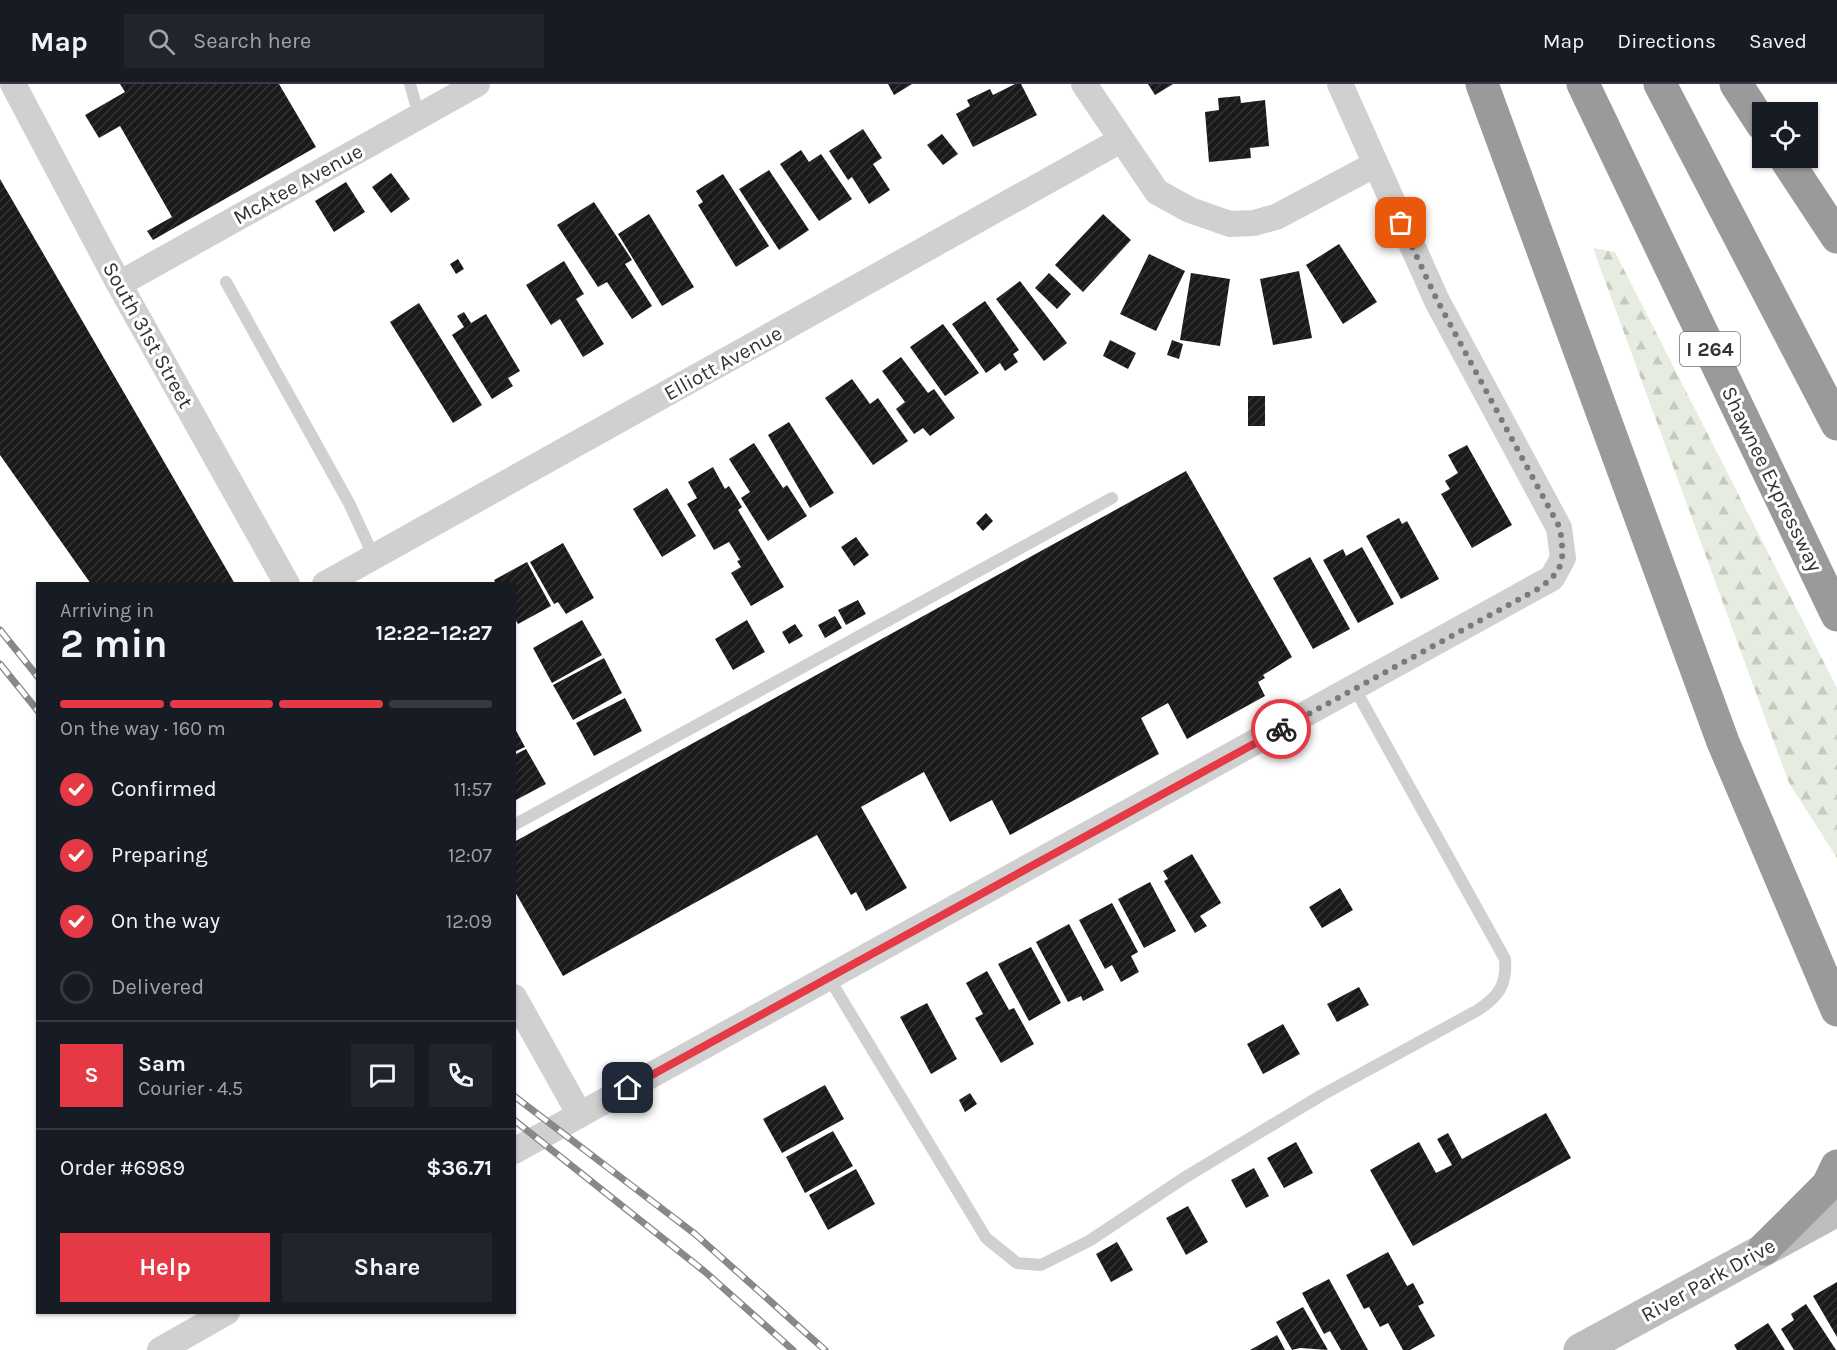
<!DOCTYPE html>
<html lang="en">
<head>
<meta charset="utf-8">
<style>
  :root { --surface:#171b24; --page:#20242c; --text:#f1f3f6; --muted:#9ea1a6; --line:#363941; --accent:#e63946 }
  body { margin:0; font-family:Karla,sans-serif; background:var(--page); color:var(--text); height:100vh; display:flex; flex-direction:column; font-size:22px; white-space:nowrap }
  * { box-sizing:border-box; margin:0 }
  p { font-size:20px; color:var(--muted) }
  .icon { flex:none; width:33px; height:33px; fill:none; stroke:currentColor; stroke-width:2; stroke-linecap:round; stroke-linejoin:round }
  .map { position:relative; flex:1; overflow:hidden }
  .sheet { position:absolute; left:36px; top:498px; width:480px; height:732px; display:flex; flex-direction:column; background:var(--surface); border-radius:0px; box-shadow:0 2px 4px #0004 }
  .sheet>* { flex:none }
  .tools { position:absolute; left:1752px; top:18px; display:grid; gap:12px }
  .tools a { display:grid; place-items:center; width:66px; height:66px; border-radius:0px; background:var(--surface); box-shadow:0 2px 4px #0004; font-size:30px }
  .pin { position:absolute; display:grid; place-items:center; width:51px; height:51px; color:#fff; margin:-26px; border-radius:12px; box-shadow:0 3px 9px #0006 }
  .courier { position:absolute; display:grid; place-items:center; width:60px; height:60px; margin:-30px; border:4px solid #e63946; border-radius:50%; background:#fff; color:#222; box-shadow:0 2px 8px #0007 }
  .summary em { font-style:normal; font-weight:700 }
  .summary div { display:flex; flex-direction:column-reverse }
  .summary { display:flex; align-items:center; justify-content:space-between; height:102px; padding:0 24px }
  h1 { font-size:39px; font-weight:700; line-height:45px }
  .bar { display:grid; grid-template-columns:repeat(4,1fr); gap:9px 6px; align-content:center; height:72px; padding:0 24px }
  .bar i { height:8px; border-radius:4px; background:var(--line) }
  .bar .active { background:var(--accent) }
  .bar p { grid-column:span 4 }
  .line { display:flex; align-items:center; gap:15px; padding:0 24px; border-top:2px solid var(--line) }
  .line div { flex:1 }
  .round { display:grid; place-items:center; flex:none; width:63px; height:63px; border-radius:0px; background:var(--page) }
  ol { padding:0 24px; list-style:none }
  li { display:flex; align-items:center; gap:18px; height:66px }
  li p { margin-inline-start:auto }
  li .icon { padding:6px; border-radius:50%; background:var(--accent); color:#fff; stroke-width:4 }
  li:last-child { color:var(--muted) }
  li i { width:33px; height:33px; border:3px solid var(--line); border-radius:50% }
  .button { display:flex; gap:12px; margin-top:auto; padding:12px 24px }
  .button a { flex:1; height:69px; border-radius:0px; background:var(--accent); color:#fff; font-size:24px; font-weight:700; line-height:69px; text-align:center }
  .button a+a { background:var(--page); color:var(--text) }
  header { display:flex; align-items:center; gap:36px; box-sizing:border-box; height:84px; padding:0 30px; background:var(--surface); border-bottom:2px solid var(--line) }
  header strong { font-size:28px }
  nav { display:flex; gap:33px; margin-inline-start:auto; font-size:21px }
  .search { width:420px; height:54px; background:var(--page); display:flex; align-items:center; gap:15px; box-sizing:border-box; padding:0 21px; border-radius:0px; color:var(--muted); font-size:22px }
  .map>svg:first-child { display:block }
</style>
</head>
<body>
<header>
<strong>Map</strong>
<div class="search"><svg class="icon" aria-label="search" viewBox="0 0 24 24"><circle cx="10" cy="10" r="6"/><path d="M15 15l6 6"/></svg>Search here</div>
<nav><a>Map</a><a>Directions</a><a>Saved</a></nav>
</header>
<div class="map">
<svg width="1837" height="1266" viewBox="0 0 1837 1266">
  <defs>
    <pattern id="forest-firs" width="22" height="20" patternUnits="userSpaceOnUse" patternTransform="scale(1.5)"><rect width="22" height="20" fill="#e6ecdf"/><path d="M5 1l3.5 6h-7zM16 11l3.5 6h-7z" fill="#c6cbc0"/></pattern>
    <pattern id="building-hatch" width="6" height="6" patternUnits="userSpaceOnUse" patternTransform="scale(1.5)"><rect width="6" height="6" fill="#1a1a1a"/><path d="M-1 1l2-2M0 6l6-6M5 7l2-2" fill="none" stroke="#333"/></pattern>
  </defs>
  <rect width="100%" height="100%" fill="#fff"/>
  <path fill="url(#forest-firs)" d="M1593,164L1615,168L1837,604V774L1789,699Z"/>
  <path fill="url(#building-hatch)" d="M120,0H279L316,63L153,156L147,147L172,133L120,42L99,54L85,31L125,8Z
    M888,0H912L894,11Z
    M1015,0H1021L1037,31L973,63L956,30L970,22L967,16L990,5L993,11Z
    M1148,0H1173L1155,11Z
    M1240,12L1241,19L1265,16L1269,62L1250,64L1251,74L1209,78L1205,28L1219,26L1218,14Z
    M863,45L882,74L873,80L890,106L869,120L852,93L848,96L829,67Z
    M942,50L958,70L943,81L927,61Z
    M801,66L809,78L821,70L852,115L819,137L780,80Z
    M769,86L809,146L779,166L739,105Z
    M391,89L410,115L391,129L372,103Z
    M723,90L769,162L736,183L698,121L703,118L696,107Z
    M0,95L235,500H91L0,371Z
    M346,98L365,128L334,148L315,117Z
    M594,118L632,176L625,180L652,222L632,235L607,198L598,203L557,141Z
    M649,130L694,203L662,222L618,150Z
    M1103,130L1131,156L1083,208L1055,181Z
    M1339,160L1377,218L1343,240L1306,181Z
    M1149,170L1185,187L1156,247L1120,230Z
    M458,175L464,185L456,190L450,180Z
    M564,177L584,210L576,215L604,260L583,273L560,235L551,241L526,201Z
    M1299,187L1312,254L1273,261L1260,195Z
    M1049,189L1071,210L1057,225L1035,204Z
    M1191,189L1230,195L1220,262L1180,256Z
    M1020,197L1067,259L1044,277L996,215Z
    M985,217L1019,266L1013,270L1018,278L1005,287L1000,279L986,289L952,240Z
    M419,219L482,321L453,339L390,238Z
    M464,228L471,239L486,230L520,287L508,294L513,302L492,315L452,251L464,243L457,232Z
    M943,240L979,289L945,312L910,263Z
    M1110,256L1136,269L1128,285L1103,272Z
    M1172,256L1183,260L1179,275L1167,271Z
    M901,273L928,309L934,305L955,334L930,352L923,344L914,350L896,325L905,318L882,287Z
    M852,295L870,320L878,314L908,357L873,381L825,314Z
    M1248,312H1265V342H1248Z
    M789,338L834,409L810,424L768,351Z
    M754,359L783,404L787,401L807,432L768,457L741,414L750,408L729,375Z
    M1467,361L1512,441L1472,464L1441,410L1450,405L1445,397L1458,389L1448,371Z
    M713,383L725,405L729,402L742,423L738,426L784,503L751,522L731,489L741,483L737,477L740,476L729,458L714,466L687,420L697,414L688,398Z
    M1186,387L1292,573L1263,591L1265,594L1258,598L1265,612L1187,655L1168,619L1141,634L1159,670L1010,751L992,716L950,738L924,688L861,723L907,804L866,827L856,808L851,811L817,751L563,892L514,806V758Z
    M667,404L696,452L662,473L633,425Z
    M986,429L993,437L983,447L976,439Z
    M1399,434L1402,440L1407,437L1439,495L1401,515L1366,452Z
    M856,453L869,471L854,482L841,463Z
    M563,459L594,514L566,530L558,518L554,520L530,478Z
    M1362,463L1394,520L1358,539L1323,476L1343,465L1346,472Z
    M1310,473L1350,545L1313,565L1273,494Z
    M527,478L551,522L518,540L514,533V500H496L494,496Z
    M858,516L866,530L846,541L838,526Z
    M835,532L842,544L825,554L818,541Z
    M582,536L602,571L552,599L533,564Z
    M747,536L765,568L733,586L715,555Z
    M795,540L803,552L789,560L782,548Z
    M604,574L622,609L573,636L553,601Z
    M625,614L642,647L594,672L576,639Z
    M514,643L525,663L514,668Z
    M526,665L546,700L514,717V671Z
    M1192,770L1221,819L1200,832L1207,842L1195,849L1164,797L1168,795L1163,787Z
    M1150,798L1176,847L1144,864L1118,815Z
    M1340,804L1353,826L1322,844L1309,823Z
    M1112,819L1138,868L1131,872L1139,888L1121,898L1112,881L1105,885L1079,836Z
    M1069,840L1104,906L1083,917L1081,912L1068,918L1036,858Z
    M1031,863L1061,919L1029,937L998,880Z
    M987,887L1009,926L1014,924L1034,960L1001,979L975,934L983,930L966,899Z
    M1359,903L1369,921L1337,938L1327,920Z
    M927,919L957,975L931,990L900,933Z
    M1283,940L1300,970L1263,990L1247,960Z
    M825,1001L844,1035L782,1069L763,1035Z
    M970,1009L977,1020L965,1028L959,1016Z
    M1546,1029L1571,1074L1413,1162L1370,1086L1419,1058L1436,1089L1452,1081L1437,1055L1448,1049L1462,1075Z
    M833,1047L853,1082L805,1109L786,1073Z
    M1296,1058L1313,1089L1284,1104L1267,1074Z
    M1254,1084L1269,1112L1246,1124L1231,1096Z
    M856,1085L875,1120L828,1146L809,1111Z
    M1188,1122L1208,1158L1186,1171L1166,1134Z
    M1117,1158L1133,1186L1111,1198L1096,1170Z
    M1388,1168L1407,1202L1413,1199L1424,1219L1418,1222L1435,1252L1410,1266H1403L1388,1239L1380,1243L1369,1223L1364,1225L1346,1191Z
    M1329,1195L1368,1266H1341L1330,1247L1324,1250L1302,1209Z
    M1837,1198V1253L1813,1212Z
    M1806,1220L1836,1266H1794L1781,1245L1794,1236L1791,1230Z
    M1303,1223L1328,1266L1300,1264L1292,1266L1276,1238Z
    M1768,1239L1785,1266H1737L1734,1261Z
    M1277,1251L1285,1266H1250Z"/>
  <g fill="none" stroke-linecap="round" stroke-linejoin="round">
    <path stroke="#d0d0d0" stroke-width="12" d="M410,0L419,32
      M226,198L349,419L374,473
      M514,741L1112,414
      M829,894L986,1154L1017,1179L1041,1181L1089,1157L1184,1094L1322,1011L1478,926C1499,912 1507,901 1505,875L1355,605"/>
    <path stroke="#d0d0d0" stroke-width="26" d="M13,0L119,200L287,500
      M1084,0L1157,108L1190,126L1230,140L1254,139L1276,133L1374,81
      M119,200L477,0
      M325,500L1121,56
      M514,913L580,1031
      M514,1067L1552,494L1563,474L1559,444L1437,217L1340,0
      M160,1266L227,1228"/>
    <path stroke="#bdbdbd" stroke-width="33" d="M1580,1266L1837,1126"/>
    <path stroke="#9a9a9a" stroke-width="33" d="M1482,0L1723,658L1837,926
      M1583,0L1837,531
      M1660,0L1837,340
      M1736,0L1762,40
      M1785,74L1837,153
      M1764,1165L1828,1101L1837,1082"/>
    <g stroke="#888" stroke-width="7">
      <path id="rail" d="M0,546L38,593
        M0,580L38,627
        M514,1012L695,1150L825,1266
        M514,1036L704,1187L793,1266"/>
    </g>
    <use href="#rail" stroke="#fff" stroke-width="4.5" stroke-dasharray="14" stroke-linecap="butt"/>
  </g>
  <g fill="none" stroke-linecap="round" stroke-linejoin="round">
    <path stroke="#7a7a7a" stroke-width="6" stroke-dasharray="0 10.8" d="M1281,645L1538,505C1566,485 1564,475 1560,444L1437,216L1401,139"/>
    <path stroke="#e63946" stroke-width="8" d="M628,1004L1281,645"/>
  </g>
  <g text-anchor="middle" stroke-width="6" stroke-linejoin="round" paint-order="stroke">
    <rect fill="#fff" stroke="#707070" stroke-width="1.5" x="1680" y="248" width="60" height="34" rx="4.5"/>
    <g font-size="20" font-weight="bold" fill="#333">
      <text x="1710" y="272">I 264</text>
    </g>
    <g font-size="21" fill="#333" stroke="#fff">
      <text transform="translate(298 100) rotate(-29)" y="7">McAtee Avenue</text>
      <text transform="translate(148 251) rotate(61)" y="7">South 31st Street</text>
      <text transform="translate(723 279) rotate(-29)" y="7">Elliott Avenue</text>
      <text transform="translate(1772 395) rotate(64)" y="7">Shawnee Expressway</text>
      <text transform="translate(1708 1196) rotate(-29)" y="7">River Park Drive</text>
    </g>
  </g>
</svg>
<div class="tools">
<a><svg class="icon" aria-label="locate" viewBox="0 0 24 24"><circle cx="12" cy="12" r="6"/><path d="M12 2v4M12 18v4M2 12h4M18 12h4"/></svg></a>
</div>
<div class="pin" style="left:1401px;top:139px;background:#ea580c"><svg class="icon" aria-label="bag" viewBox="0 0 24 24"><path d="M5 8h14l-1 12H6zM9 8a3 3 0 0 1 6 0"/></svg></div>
<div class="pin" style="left:628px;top:1004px;background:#1f2937"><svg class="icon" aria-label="home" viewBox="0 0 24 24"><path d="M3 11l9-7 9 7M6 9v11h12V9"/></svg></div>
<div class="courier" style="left:1281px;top:645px"><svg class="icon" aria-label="bike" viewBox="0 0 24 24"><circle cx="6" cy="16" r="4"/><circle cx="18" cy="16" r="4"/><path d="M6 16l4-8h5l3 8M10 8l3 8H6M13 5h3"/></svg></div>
<section class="sheet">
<div class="summary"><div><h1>2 min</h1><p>Arriving in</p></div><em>12:22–12:27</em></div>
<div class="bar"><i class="active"></i><i class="active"></i><i class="active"></i><i></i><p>On the way · 160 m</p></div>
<ol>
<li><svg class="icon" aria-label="check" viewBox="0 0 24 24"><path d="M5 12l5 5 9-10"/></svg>Confirmed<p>11:57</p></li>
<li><svg class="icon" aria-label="check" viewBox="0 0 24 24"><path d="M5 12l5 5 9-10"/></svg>Preparing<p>12:07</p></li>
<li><svg class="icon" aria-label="check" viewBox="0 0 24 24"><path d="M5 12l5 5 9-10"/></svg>On the way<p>12:09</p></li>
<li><i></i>Delivered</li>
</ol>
<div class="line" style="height:108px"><b class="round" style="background:var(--accent);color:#fff">S</b><div><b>Sam</b><p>Courier · 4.5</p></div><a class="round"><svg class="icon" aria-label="chat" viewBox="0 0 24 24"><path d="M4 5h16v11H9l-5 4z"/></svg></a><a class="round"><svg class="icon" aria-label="phone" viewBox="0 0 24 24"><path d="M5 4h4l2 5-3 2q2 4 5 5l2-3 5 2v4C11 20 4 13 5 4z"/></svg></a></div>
<div class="line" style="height:78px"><div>Order #6989</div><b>$36.71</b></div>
<div class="button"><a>Help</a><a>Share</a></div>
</section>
</div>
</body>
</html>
